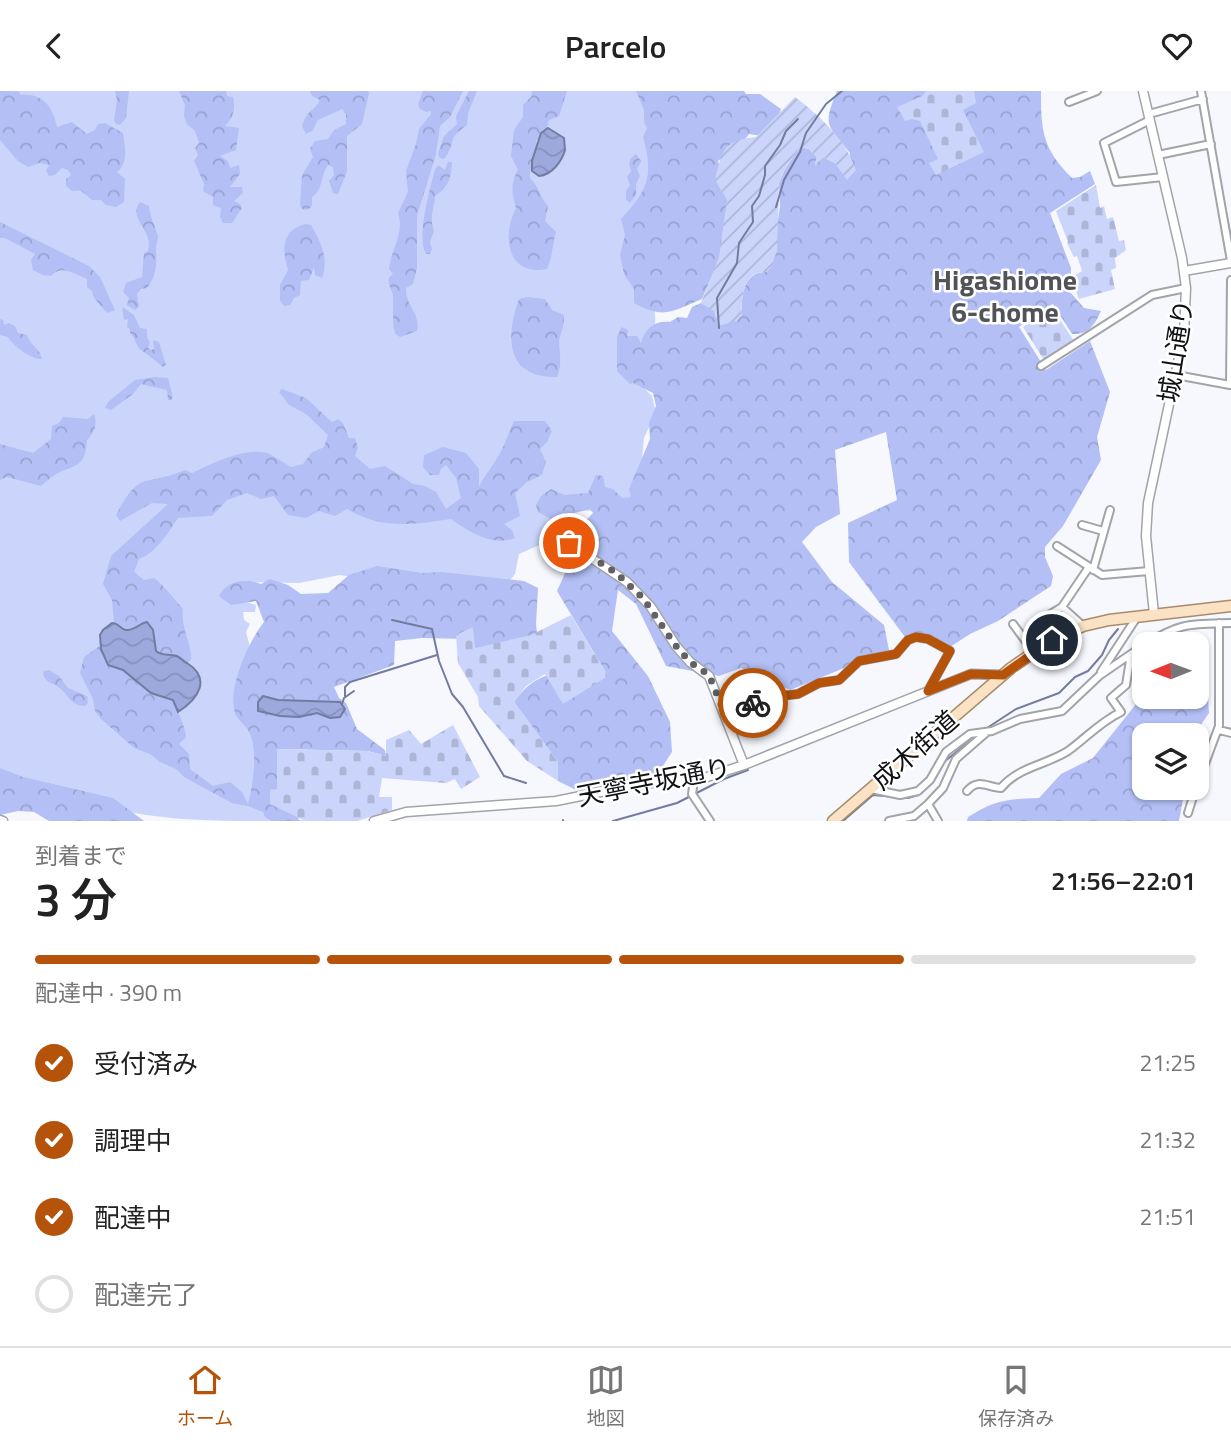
<!DOCTYPE html>
<html lang="ja">
<head>
<meta charset="utf-8">
<style>
  :root { --surface:#fff; --page:#f6f6f6; --text:#222; --muted:#767676; --line:#e0e0e0; --accent:#b45309 }
  body { margin:0; font-family:"Titillium Web","Noto Sans JP",sans-serif; background:var(--page); color:var(--text); height:100vh; display:flex; flex-direction:column; font-size:26px; white-space:nowrap }
  * { box-sizing:border-box; margin:0 }
  p { font-size:23px; color:var(--muted) }
  .icon { flex:none; width:38px; height:38px; fill:none; stroke:currentColor; stroke-width:2; stroke-linecap:round; stroke-linejoin:round }
  .map { position:relative; height:730px; overflow:hidden }
  .panel { display:flex; flex-direction:column; background:var(--surface); flex:1 }
  .panel>* { flex:none }
  .needle { width:46px; rotate:269deg }
  .controls { position:absolute; left:1132px; top:541px; display:grid; gap:14px }
  .controls a { display:grid; place-items:center; width:77px; height:77px; border-radius:14px; background:var(--surface); box-shadow:0 2px 5px #0004; font-size:35px }
  .pin { position:absolute; display:grid; place-items:center; width:60px; height:60px; color:#fff; margin:-30px; border:4px solid #fff; border-radius:50%; box-shadow:0 2px 7px #0007 }
  .courier { position:absolute; display:grid; place-items:center; width:70px; height:70px; margin:-35px; border:5px solid #b45309; border-radius:50%; background:#fff; color:#222; box-shadow:0 2px 9px #0007 }
  .overview em { font-style:normal; font-weight:600 }
  .overview div { display:flex; flex-direction:column-reverse }
  .overview { display:flex; align-items:center; justify-content:space-between; height:119px; padding:0 35px }
  h1 { font-size:46px; font-weight:600; line-height:52px }
  .bar { display:grid; grid-template-columns:repeat(4,1fr); gap:10px 7px; align-content:center; height:84px; padding:0 35px }
  .bar i { height:9px; border-radius:5px; background:var(--line) }
  .bar .selected { background:var(--accent) }
  .bar p { grid-column:span 4 }
  ol { padding:0 35px; list-style:none }
  li { display:flex; align-items:center; gap:21px; height:77px }
  li p { margin-inline-start:auto }
  li .icon { padding:7px; border-radius:50%; background:var(--accent); color:#fff; stroke-width:4 }
  li:last-child { color:var(--muted) }
  li i { width:38px; height:38px; border:4px solid var(--line); border-radius:50% }
  header { display:flex; justify-content:space-between; align-items:center; height:91px; padding:0 35px; background:var(--surface); font-size:32px; font-weight:600 }
  .dock { display:flex; justify-content:space-around; align-items:center; height:98px; border-top:2px solid var(--line); background:var(--surface); font-size:19px; color:var(--muted) }
  .dock a { display:grid; justify-items:center; gap:4px }
  .dock .selected { color:var(--accent) }
  .map>svg:first-child { display:block }
</style>
</head>
<body>
<header><svg class="icon" aria-label="back" viewBox="0 0 24 24"><path d="M15 5l-7 7 7 7"/></svg>Parcelo<svg class="icon" aria-label="heart" viewBox="0 0 24 24"><path d="M12 20l-8-8c-3-5 5-10 8-4 3-6 11-1 8 4z"/></svg></header>
<div class="map">
<svg width="1231" height="730" viewBox="0 0 1231 730">
  <defs>
    <pattern id="forest-crowns" width="20" height="18" patternUnits="userSpaceOnUse" patternTransform="scale(1.75)"><rect width="20" height="18" fill="#b3bff5"/><path d="M2 6a3 3 0 1 1 6 0M12 15a3 3 0 1 1 6 0" fill="none" stroke="#99a3d1"/></pattern>
    <pattern id="cemetery-stones" width="16" height="16" patternUnits="userSpaceOnUse" patternTransform="scale(1.75)"><rect width="16" height="16" fill="#cbd5fb"/><path d="M2 7V4a2 2 0 0 1 4 0v3zM10 15v-3a2 2 0 0 1 4 0v3z" fill="#adb6d6"/></pattern>
    <pattern id="garden-furrows" width="10" height="10" patternUnits="userSpaceOnUse" patternTransform="scale(1.75)"><rect width="10" height="10" fill="#cbd5fb"/><path d="M-1 1l2-2M0 10L10 0M9 11l2-2" fill="none" stroke="#adb6d6"/></pattern>
    <pattern id="water-waves" width="16" height="10" patternUnits="userSpaceOnUse" patternTransform="scale(1.75)"><rect width="16" height="10" fill="#9da9dd"/><path d="M0 5q4-4 8 0t8 0" fill="none" stroke="#8690bd"/></pattern>
  </defs>
  <rect width="100%" height="100%" fill="#f6f8fe"/>
  <path fill="#cbd5fb" d="M0,0H645L654,79L653,211C660,239 649,266 641,294L652,305L656,322L644,347L637,419L572,420L555,429C550,454 540,453 519,463L515,483L500,501L407,494L340,484L299,492L251,491L243,510L256,514L255,521H243L244,529L250,533L246,541L252,564L271,725L270,730C223,730 175,730 129,721C84,712 42,695 0,678Z"/>
  <path fill="url(#forest-crowns)" fill-rule="evenodd" d="M0,0H18L21,4C43,2 53,16 57,36L72,31L87,43L95,39L98,33L105,32L123,42C125,56 129,71 117,81L125,88L124,111L116,116L106,114L101,109H92L80,99L72,100L66,95V88L71,84L68,79L62,77L55,84L49,85L46,80L49,74L39,72L28,76L18,70L0,49Z
    M115,0H129L126,27L120,34L116,33L114,29L117,9Z
    M179,0H226L227,5L233,6C236,18 233,27 225,35L239,37L236,59L220,65L228,70L230,77L239,74L240,83L230,96H242L243,102L234,110L240,113L242,117L232,132H223L220,126L221,117L213,114V106L203,100L204,93L194,70L198,64L195,57L199,52L195,40L187,33L184,25L185,14Z
    M310,0H368L369,2L362,33L347,45V80L338,103L333,102L329,90L334,84L333,76L328,74C320,85 324,97 312,106V114L309,118L303,119L300,114L302,84L313,66L310,58L315,50L328,48L334,39L346,33V23L342,18L318,29L312,40L306,43L302,35C308,17 313,22 320,9L312,5Z
    M423,0H463L450,26L440,35L436,63L417,125V177L413,193L406,197C405,215 421,222 417,240L400,246C396,243 395,244 394,238C392,227 394,214 393,204C392,198 387,193 389,187C390,185 392,184 393,183L389,178C391,158 405,142 398,122L408,101L406,80L416,53L419,38L431,23V20L426,21L420,18L418,13Z
    M469,0H477L468,22L467,34C463,37 456,42 454,46C450,55 451,60 444,68L440,67L438,63L444,45L457,33L456,25Z
    M532,0H567L559,25L549,29L545,42L536,50L539,61L530,80V87C539,96 540,106 548,115L545,130L556,141C552,154 553,165 547,178C508,186 501,146 516,117C512,104 510,91 518,79L511,65L514,39L523,26V14L531,6Z
    M636,0H744L746,3H760L781,18L777,30L763,45L749,43L743,51L718,70C720,79 727,93 728,101C731,144 719,169 702,208C672,220 665,229 634,212V198L624,183L620,164L625,144L621,128C648,99 654,85 643,46L647,37L644,31V19Z
    M837,0H1041C1041,40 1042,57 1072,87L1080,86L1090,80L1095,93L1050,122L1071,177L1070,201L1084,217L1101,220C1094,235 1089,243 1072,243L1053,213L1036,222L1019,236L1046,279L1090,250L1110,301L1097,346L1101,369L1063,435L1045,456V466L1053,485L1051,495L998,530L970,543L950,556L920,543L905,546L849,471L848,432L897,409L886,341L835,359L840,423L816,436L802,451L832,491L884,534L889,559L790,599L741,577L719,585L666,575L636,513L618,499L612,540L648,585L670,631L672,661L657,684L578,700L558,690V671L514,611C542,572 565,584 608,585L557,500L577,456L576,440L593,422L590,418L551,428L538,421L536,414L541,405L551,398L564,404L588,402L596,384L603,385L605,396L613,398L622,407L631,406L629,398L650,348L649,332L656,315L653,302L633,292L630,293L617,280V247L621,236L628,239L627,245H637L641,252C645,237 655,229 670,231L678,226L687,227L692,216L701,212L736,230L742,224C741,206 743,181 766,181L771,176L780,115L779,92L785,78L800,56L809,58L817,66L815,73L823,66L835,72L847,88L850,62C826,32 823,35 837,0Z
    M636,63L641,70L637,78L640,85L636,93V104L630,112L626,109V100L630,94L627,86L631,80C628,72 629,68 636,63Z
    M448,71H452C451,87 449,96 435,105C434,117 429,128 434,140L430,151L432,158L430,163H426C416,146 430,98 435,78L438,74L445,79Z
    M140,111L149,115C150,126 154,132 157,142C160,149 155,153 156,159C157,173 156,186 147,197L141,198L137,203L139,216L135,219L127,214L129,207L123,201L126,192L142,186L144,162L148,160C154,138 127,129 140,111Z
    M0,131L89,175L100,186L115,219L107,222L94,207L92,200L87,196V188C74,183 62,173 51,185L43,184L33,179L31,169L35,163L5,147H0Z
    M305,133L311,134C321,151 329,167 322,187L315,184L314,176L309,189L301,190L300,204L294,207L290,214L284,215L280,209V194L288,179C282,159 281,140 305,133Z
    M528,206L545,208L552,219L564,224C565,236 559,244 559,252C560,265 562,273 557,286C506,287 505,247 519,208Z
    M122,216L134,224L140,237L147,238V247L150,251L148,257L151,259L154,258L153,249L159,251L166,274L163,276C158,271 142,260 139,257C135,251 135,247 130,242V238L127,236L128,228L124,229Z
    M0,228L3,229L4,234L9,232L15,235L18,242L27,244C31,256 40,257 42,268C32,269 13,255 8,246L0,244Z
    M154,286L168,287L173,306L171,309H168L167,299L141,293L133,303L111,319L105,317L108,311L135,289Z
    M282,298L306,307L332,331L338,328L343,332L349,347H355L358,357L355,365L370,378L385,375L413,393L425,395L436,401L446,418L461,407L456,387L446,374L441,378L439,384H430L423,376L424,364L443,356L466,362L479,378V396C485,383 494,374 500,362C506,352 509,340 514,330H545L552,340L547,351L540,358L546,371L542,384L527,391L515,402L520,425L504,433L512,439L515,447C492,456 470,441 451,428C414,434 380,438 347,418L335,425L319,420L306,427L288,424L274,405L261,408L247,402L227,409L212,425L178,427C167,443 157,461 139,468L134,481L144,489L154,487C165,495 173,507 183,518C180,535 192,552 191,569L187,572L178,566L158,563L154,557L153,539L140,532C124,544 128,535 114,532L112,509L103,493L111,465L168,413L152,412L120,430L116,424C140,378 145,396 185,379L192,382C211,373 244,356 267,362C275,365 283,372 291,376L303,373L311,362L324,356L328,344L306,323L289,314L279,301Z
    M94,323C98,332 94,343 87,349C85,373 80,373 60,381C53,384 47,390 41,395L7,386L0,389V353L33,362L51,348L52,335L59,332L63,326L88,328Z
    M377,475L422,482L441,481L524,490L538,497L536,533L540,566L486,573L466,548L422,547L395,550L394,574L334,596L339,607L346,612L357,638L385,659L386,665L368,660L277,658L299,729L305,730H271L265,726L263,721L248,715L232,712L184,686L176,678L160,671L150,663L134,657L101,628L95,620L93,608L80,582L84,566L101,554L105,569L114,576L123,579L151,601L173,609C178,622 184,631 186,646L179,653L189,663L190,678L213,695L230,691L242,701L248,713C253,694 259,657 248,639C244,633 237,628 235,622C227,597 249,550 264,531L256,510L231,514L219,505C226,489 247,487 261,493L270,488L288,494L301,503L328,502L349,484ZM263,605L278,609L340,611L345,618L330,627Z
    M1205,552L1209,622L1194,644H1144V696L1185,697L1179,730H967L968,726C995,709 1007,708 1039,707L1061,683L1093,667L1140,608L1137,578L1144,571V606H1197V553Z
    M49,579L59,585L68,597L87,605L88,612L85,615C70,615 68,602 57,595C50,591 47,592 43,584L44,580Z
    M0,677L23,686L113,707L144,730H49L34,721L18,720L0,724Z"/>
  <path fill="url(#cemetery-stones)" d="M926,0H974L976,12L963,19L984,61L936,84L929,72L938,68L920,30L912,28L905,30L897,16L922,5Z
    M1096,94L1100,117L1104,115L1107,128L1113,126L1119,150L1124,149L1126,159L1115,167L1116,177L1111,179L1115,198L1079,208L1071,187L1082,180L1077,165L1074,166L1067,152L1068,151L1056,120Z
    M1052,217L1074,250L1044,269L1023,236Z
    M571,524L608,585L563,613L545,583L526,595L514,611L558,671V690L527,670L479,615L478,606L458,572L456,544L473,536L475,557L531,544Z
    M453,634L480,686L461,698L455,688L446,692L382,687L379,706H392V719L357,730H305L270,713V698L277,697V658L368,660L386,665V649L409,639L421,653Z"/>
  <path fill="url(#garden-furrows)" d="M795,6C821,26 845,48 856,79L847,89L835,72L823,66L815,75L817,66L809,58L800,56L785,78L779,92L777,160L771,176L766,181C743,180 741,206 742,224L736,230L718,235L714,220L701,212L719,166L727,109L715,89C722,60 723,49 756,46Z"/>
  <path fill="url(#water-waves)" stroke="#737ba0" stroke-width="2" d="M548,37L564,47L565,59C562,70 552,84 539,85L532,80V70L541,42Z
    M147,531L153,539L156,560C163,566 169,562 177,565C181,567 183,570 187,572C212,588 198,608 178,621L173,609L151,602L123,579L108,574L101,558L100,544L103,539L112,532C119,532 120,538 126,539C133,540 140,532 147,531Z
    M263,605L278,609L340,611L345,618L340,626L330,627L317,622L299,626L280,625L258,620V611Z"/>
  <g fill="none" stroke-linecap="round" stroke-linejoin="round">
    <path stroke="#737ba0" stroke-width="2" d="M1217,74L1231,148
      M776,116L784,89L800,61L806,42L826,13L842,0
      M719,237L717,207L737,172L739,152L753,131L752,115L759,105L765,84V75L780,54L786,40L798,28
      M392,529L432,538L439,570L452,603L463,616L504,685L526,692
      M345,605V596L350,591L437,564
      M342,613L344,607L354,600
      M984,639L1016,618L1059,602L1075,586L1088,580L1102,564L1109,549L1118,538
      M563,729V730
      M613,730L677,712L724,688L748,679
      M843,730L873,704L908,707L918,704L934,689L944,671L976,645"/>
    <g stroke="#a3a4aa" stroke-width="10">
      <path id="street" d="M1201,0L1231,170
        M1069,11L1097,0
        M1149,23L1203,8
        M1150,29L1104,52L1116,91L1163,86
        M1158,64L1211,53
        M1041,275L1152,204L1186,197
        M1176,284L1230,294L1231,189
        M1082,434L1103,440
        M1057,455L1102,484L1149,480
        M1093,479L1110,419
        M1062,516L1083,535
        M1047,525L1062,516L1089,476
        M1013,533L1033,560
        M1146,553C1181,531 1191,533 1231,532
        M1101,581L1137,526
        M725,623L772,606L798,603L819,592L839,589L859,570L896,563L908,549L916,546L928,548L950,560L928,600
        M1219,639L1231,642
        M694,689L692,703L710,730
        M1197,694L1219,635V532
        M871,698L900,704L918,700L930,689L946,661L970,643L992,640L1020,628L1062,620L1099,585L1144,554
        M967,700C978,687 987,696 1001,697C1018,676 1046,674 1068,660C1086,647 1100,631 1121,621L1111,607L1126,594L1131,563
        M928,713L938,730
        M1188,722L1196,696
        M889,730L914,725L928,713L943,697L956,668L987,641"/>
    </g>
    <g stroke="#a3a4aa" stroke-width="11">
      <path id="secondary" d="M1143,0L1182,167L1186,197L1184,243L1148,412L1146,445L1154,523
        M1184,180L1231,172
        M569,452L627,491L651,516L676,555L690,571L709,585L744,674
        M0,729L3,730
        M374,730L406,721L556,710L640,693L704,687L744,674L971,583L1003,584"/>
    </g>
    <g stroke="#a78c6c" stroke-width="13">
      <path id="primary" d="M833,730L1011,577L1052,549L1083,535L1109,529L1231,515"/>
    </g>
    <use href="#street" stroke="#fff" stroke-width="6"/>
    <use href="#secondary" stroke="#fff" stroke-width="8"/>
    <use href="#primary" stroke="#fbe2c4" stroke-width="10"/>
  </g>
  <g fill="none" stroke-linecap="round" stroke-linejoin="round">
    <path stroke="#606265" stroke-width="7" stroke-dasharray="0 12.6" d="M569,452L615,481L643,507L676,555L690,571L709,584L725,623L753,612"/>
    <path stroke="#b45309" stroke-width="9" d="M753,612L772,606L798,603L819,592L839,589L859,570L896,563L908,549L916,546L928,548L950,560L928,600L971,583L1003,584L1052,549"/>
  </g>
  <g text-anchor="middle" stroke-width="5" stroke-linejoin="round" paint-order="stroke">
    <g font-size="26" fill="#101113" stroke="#fff">
      <text transform="translate(1176 260) rotate(-81)" y="9">城山通り</text>
      <text transform="translate(915 659) rotate(-41)" y="9">成木街道</text>
      <text transform="translate(654 691) rotate(-11)" y="9">天寧寺坂通り</text>
    </g>
    <g font-size="28" font-weight="bold" fill="#525359" stroke="#fff">
      <text x="1005" y="199">Higashiome<tspan x="1005" dy="32">6-chome</tspan></text>
    </g>
  </g>
</svg>
<div class="controls">
<a><svg class="needle" viewBox="-14 -14 28 28"><path d="M0-13l5 13h-10z" fill="#e53935"/><path d="M0 13l5-13h-10z" fill="#767676"/></svg></a>
<a><svg class="icon" aria-label="layers" viewBox="0 0 24 24"><path d="M12 4l9 5-9 5-9-5zM3 14l9 5 9-5"/></svg></a>
</div>
<div class="pin" style="left:569px;top:452px;background:#ea580c"><svg class="icon" aria-label="bag" viewBox="0 0 24 24"><path d="M5 8h14l-1 12H6zM9 8a3 3 0 0 1 6 0"/></svg></div>
<div class="pin" style="left:1052px;top:549px;background:#1f2937"><svg class="icon" aria-label="home" viewBox="0 0 24 24"><path d="M3 11l9-7 9 7M6 9v11h12V9"/></svg></div>
<div class="courier" style="left:753px;top:612px"><svg class="icon" aria-label="bike" viewBox="0 0 24 24"><circle cx="6" cy="16" r="4"/><circle cx="18" cy="16" r="4"/><path d="M6 16l4-8h5l3 8M10 8l3 8H6M13 5h3"/></svg></div>
</div>
<section class="panel">
<div class="overview"><div><h1>3 分</h1><p>到着まで</p></div><em>21:56–22:01</em></div>
<div class="bar"><i class="selected"></i><i class="selected"></i><i class="selected"></i><i></i><p>配達中 · 390 m</p></div>
<ol>
<li><svg class="icon" aria-label="check" viewBox="0 0 24 24"><path d="M5 12l5 5 9-10"/></svg>受付済み<p>21:25</p></li>
<li><svg class="icon" aria-label="check" viewBox="0 0 24 24"><path d="M5 12l5 5 9-10"/></svg>調理中<p>21:32</p></li>
<li><svg class="icon" aria-label="check" viewBox="0 0 24 24"><path d="M5 12l5 5 9-10"/></svg>配達中<p>21:51</p></li>
<li><i></i>配達完了</li>
</ol>
</section>
<nav class="dock">
<a class="selected"><svg class="icon" aria-label="home" viewBox="0 0 24 24"><path d="M3 11l9-7 9 7M6 9v11h12V9"/></svg>ホーム</a>
<a><svg class="icon" aria-label="map" viewBox="0 0 24 24"><path d="M3 6l6-2 6 2 6-2v14l-6 2-6-2-6 2zM9 4v14M15 6v14"/></svg>地図</a>
<a><svg class="icon" aria-label="saved" viewBox="0 0 24 24"><path d="M7 4h10v16l-5-4-5 4z"/></svg>保存済み</a>
</nav>
</body>
</html>
